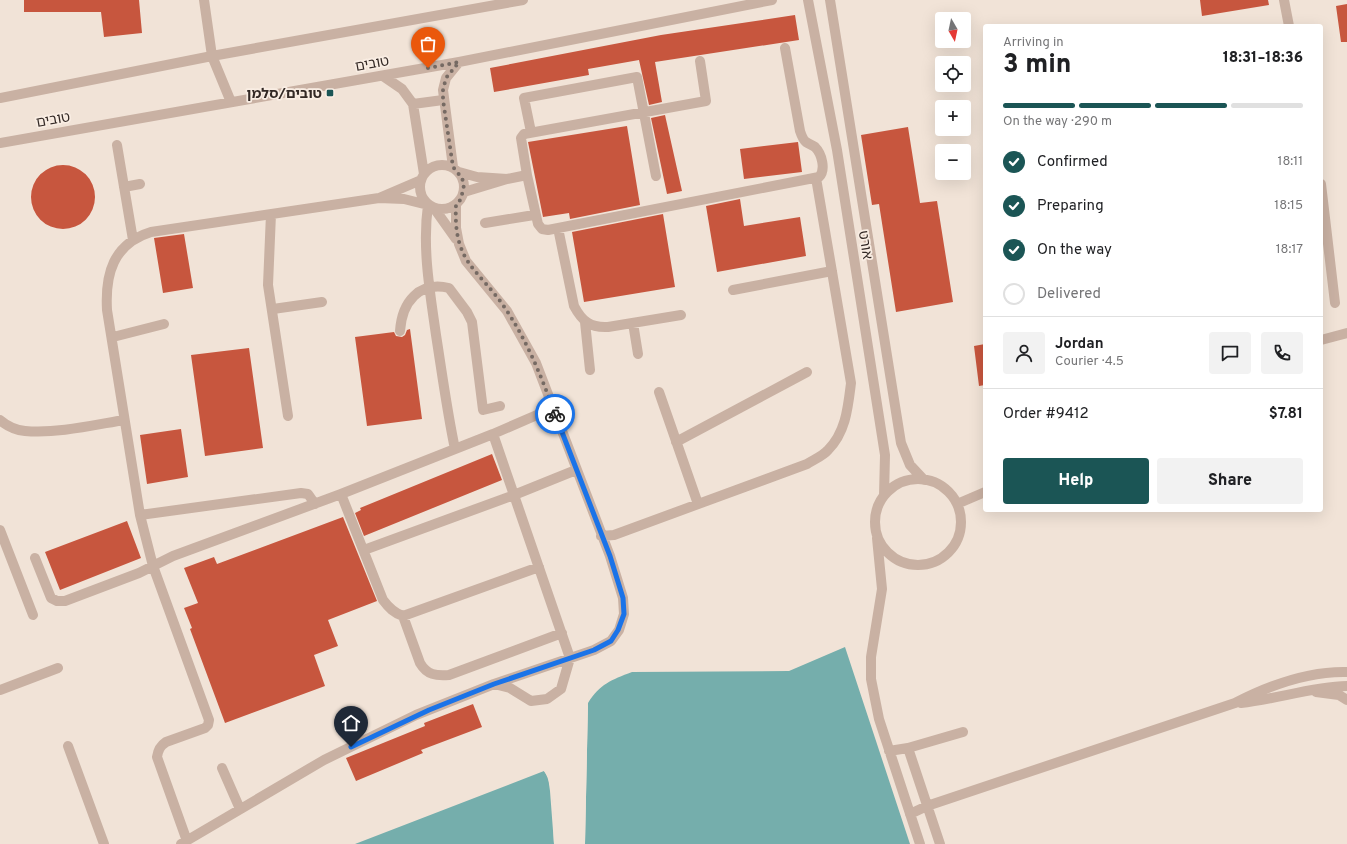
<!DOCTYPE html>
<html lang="en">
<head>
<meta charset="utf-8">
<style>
  :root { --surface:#fff; --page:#f2f2f2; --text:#202124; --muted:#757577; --line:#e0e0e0; --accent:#1b5555 }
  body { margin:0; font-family:Overpass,"Noto Sans Hebrew",sans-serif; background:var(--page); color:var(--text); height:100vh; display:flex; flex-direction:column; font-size:15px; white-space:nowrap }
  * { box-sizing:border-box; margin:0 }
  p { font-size:13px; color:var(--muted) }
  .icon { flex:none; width:22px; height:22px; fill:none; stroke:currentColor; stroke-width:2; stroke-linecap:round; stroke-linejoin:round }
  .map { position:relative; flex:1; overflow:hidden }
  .sheet { position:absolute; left:983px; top:24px; width:340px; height:488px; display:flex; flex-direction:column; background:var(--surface); border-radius:4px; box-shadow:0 4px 16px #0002 }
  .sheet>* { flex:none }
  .needle { width:26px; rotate:171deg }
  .tools { position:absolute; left:935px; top:12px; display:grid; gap:8px }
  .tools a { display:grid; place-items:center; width:36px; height:36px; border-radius:4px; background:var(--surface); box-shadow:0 4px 16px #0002; font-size:20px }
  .pin { position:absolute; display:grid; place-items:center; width:34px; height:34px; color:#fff; margin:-41px -17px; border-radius:50% 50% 50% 0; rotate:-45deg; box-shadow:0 0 4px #0007 }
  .pin .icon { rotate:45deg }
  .courier { position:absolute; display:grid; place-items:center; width:40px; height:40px; margin:-20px; border:3px solid #1a73e8; border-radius:50%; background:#fff; color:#222; box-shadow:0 1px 5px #0007 }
  .head em { font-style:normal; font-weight:800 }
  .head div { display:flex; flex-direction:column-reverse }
  .head { display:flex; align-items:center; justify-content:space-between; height:68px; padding:0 20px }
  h1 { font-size:26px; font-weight:800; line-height:30px }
  .bar { display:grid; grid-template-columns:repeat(4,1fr); gap:6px 4px; align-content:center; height:48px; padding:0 20px }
  .bar i { height:5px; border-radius:3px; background:var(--line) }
  .bar .selected { background:var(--accent) }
  .bar p { grid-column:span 4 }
  .line { display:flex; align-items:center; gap:10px; padding:0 20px; border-top:1px solid var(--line) }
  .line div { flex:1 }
  .round { display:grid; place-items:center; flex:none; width:42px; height:42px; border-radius:4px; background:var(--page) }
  ol { padding:0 20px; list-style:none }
  li { display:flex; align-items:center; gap:12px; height:44px }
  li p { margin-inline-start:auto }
  li .icon { padding:4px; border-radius:50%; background:var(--accent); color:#fff; stroke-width:4 }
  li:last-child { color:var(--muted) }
  li i { width:22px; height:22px; border:2px solid var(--line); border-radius:50% }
  .action { display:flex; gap:8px; margin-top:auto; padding:8px 20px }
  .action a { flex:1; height:46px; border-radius:4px; background:var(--accent); color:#fff; font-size:16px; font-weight:800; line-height:46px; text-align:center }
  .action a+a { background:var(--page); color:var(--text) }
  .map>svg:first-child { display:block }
</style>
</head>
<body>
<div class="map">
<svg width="1347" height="844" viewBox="0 0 1347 844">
  <rect width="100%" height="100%" fill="#f1e3d7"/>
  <path fill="#75aeac" d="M845,647L910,844H585L588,703C600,684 611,680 632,672L789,671Z
    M544,771C555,786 553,825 554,844H355Z"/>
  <path fill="#f1e3d7" d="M588,703L585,844H583L586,709Z
    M546,770L550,776L552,790L556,844H554L550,791L548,777L544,771Z"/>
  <path fill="#c7563e" d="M24,0H139L142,33L104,37L101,12H24Z
    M1200,0H1268L1269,5L1202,16Z
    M1347,4V42H1341L1336,6Z
    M795,15L799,40L655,62L662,102L649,105L639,60L588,69L589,75L494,92L490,68L661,35Z
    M665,115L682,191L667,194L651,118Z
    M627,126L640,205L570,219L569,213L543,217L528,142Z
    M908,127L920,203L937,201L953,302L896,312L879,204L872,205L861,135Z
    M798,142L802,172L744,179L740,149Z
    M31 197a32 32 0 1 1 64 0a32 32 0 1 1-64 0Z
    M740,199L744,226L800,217L806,256L717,272L706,206Z
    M663,214L675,287L584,302L572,232Z
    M184,234L193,288L163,293L154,238Z
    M410,329L422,419L367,426L355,337L394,332L396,336L402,337L405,335L407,330Z
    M985,344V385L979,386L974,346Z
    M249,348L263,448L205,456L191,355Z
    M181,429L188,477L147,484L140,435Z
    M492,454L502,480L364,536L355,513L361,510L360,508Z
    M343,517L377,601L328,620L338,646L314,655L325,686L225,723L190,629L192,628L184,608L198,603L184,568L214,557L217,564Z
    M127,521L141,558L60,590L45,552Z
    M473,704L482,727L421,750L423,753L356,781L346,758L425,726L424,723Z"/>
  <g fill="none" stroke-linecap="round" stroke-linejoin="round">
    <path stroke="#c9b1a3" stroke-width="10" d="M204,0L212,56L231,102
      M808,0L837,150L885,455L884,496
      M830,0L901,443L910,465L924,480
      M1284,0L1289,26
      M383,76L402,89L413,104L424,174
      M0,98L212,56L523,0
      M413,104L443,100
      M531,132L524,98L637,77L656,176
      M0,143L459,62L772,0
      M117,145L133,240
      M420 187a22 22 0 1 1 44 0a22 22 0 1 1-44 0Z
      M453,167L443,90L446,78L459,62
      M459,172L477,177L507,179L464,192
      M527,175L521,138L524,134L706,101L700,61
      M507,179L527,175L538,224L542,229L548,230L819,177C826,170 822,154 815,147C812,145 809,144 806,142C803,140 801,134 800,131L785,48
      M421,180L379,198L404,199L428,205C422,248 430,292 436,335C442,373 447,411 455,449
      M1321,184L1335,303
      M124,187L140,184
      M434,208L456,239
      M271,214L268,285L288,416
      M485,223L534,215
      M558,228L574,306C582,321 590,328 608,327L681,315
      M733,290L832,271
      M273,309L322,302
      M585,322L590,370
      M633,323L638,354
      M400,331C402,302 419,281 449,288L467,312L472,322L483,410L500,406
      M113,337L164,324
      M1321,340L1347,333
      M659,392L698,504
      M0,420C7,426 16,430 25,431C56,434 94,425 124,420
      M493,434L570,658L561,689L547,699L531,701L510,688L494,684
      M676,442L807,372
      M875 522a43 43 0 1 1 86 0a43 43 0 1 1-86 0Z
      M341,494L383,600C389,608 394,613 403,616L539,567
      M957,504L985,492
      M140,515L301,493L308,494L315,504
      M0,530L33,615
      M601,536L614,535L807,464C813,460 823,456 828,450C846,432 848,407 851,383L816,178
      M877,538L882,589L871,657V679L879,719L920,844
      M364,550L514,495L576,470
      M35,558L51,598L57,601H65L139,573L173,556L341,494L493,434L553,408
      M403,616L420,663C427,675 436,676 449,675L562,633
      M0,690L58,668
      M1316,692L1339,695L1347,700
      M1241,703C1277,699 1311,687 1347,686
      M68,746L104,844
      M908,748L940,844
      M889,751L908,748L963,732
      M222,768L240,809
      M910,814L927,806L1235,703C1268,686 1309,671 1347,672
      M187,841L157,757C158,750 160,746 166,742L205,728L208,725L209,720L153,566L140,515L107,310C105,274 113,244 151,232L379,198
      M181,844L324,760L416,715L494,684L594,650L611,641L619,630L624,614L623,598L610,556L536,363L507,311L466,261L459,244L456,228V205"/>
  </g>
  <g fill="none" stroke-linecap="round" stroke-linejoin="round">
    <path stroke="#766a63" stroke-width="4" stroke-dasharray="0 7.2" d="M428,68L459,62L446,78L443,90V100L453,167L462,178L464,185L461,199L456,205C453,265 479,268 507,311C528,343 542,378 555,414"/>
    <path stroke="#1a73e8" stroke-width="5" d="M351,747L429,710L494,684L594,650L611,641L618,630L624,614L623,598L610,556L555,414"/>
  </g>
  <rect fill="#1b5555" stroke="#f9ede3" stroke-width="1.5" x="326" y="89" width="8" height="8" rx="2"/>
  <g text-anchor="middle" stroke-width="3.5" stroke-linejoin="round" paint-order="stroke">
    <g font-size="14" fill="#332925" stroke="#f9ede3">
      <text transform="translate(372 63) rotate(-10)" y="5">טובים</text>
      <text transform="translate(53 119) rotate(-10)" y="5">טובים</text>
      <text transform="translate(866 245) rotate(81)" y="5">אורט</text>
    </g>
    <g font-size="14" font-weight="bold" fill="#332925" stroke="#f9ede3" text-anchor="end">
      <text x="322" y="98">טובים/סלמן</text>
    </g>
  </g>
</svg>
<div class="tools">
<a><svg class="needle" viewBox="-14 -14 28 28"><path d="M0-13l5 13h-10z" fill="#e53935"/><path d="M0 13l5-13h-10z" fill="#757577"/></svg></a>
<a><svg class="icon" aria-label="locate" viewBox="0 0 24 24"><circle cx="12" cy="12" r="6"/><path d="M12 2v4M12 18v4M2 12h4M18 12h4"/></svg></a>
<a>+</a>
<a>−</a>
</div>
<div class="pin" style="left:428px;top:68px;background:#ea580c"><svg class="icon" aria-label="bag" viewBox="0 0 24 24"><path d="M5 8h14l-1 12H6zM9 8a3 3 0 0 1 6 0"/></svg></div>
<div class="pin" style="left:351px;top:747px;background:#1f2937"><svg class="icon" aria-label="home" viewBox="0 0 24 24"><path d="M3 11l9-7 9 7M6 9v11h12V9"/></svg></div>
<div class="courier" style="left:555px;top:414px"><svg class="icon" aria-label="bike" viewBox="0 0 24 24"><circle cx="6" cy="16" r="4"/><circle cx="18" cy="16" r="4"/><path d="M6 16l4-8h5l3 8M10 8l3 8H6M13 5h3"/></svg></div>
<section class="sheet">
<div class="head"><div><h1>3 min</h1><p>Arriving in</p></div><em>18:31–18:36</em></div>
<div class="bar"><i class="selected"></i><i class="selected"></i><i class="selected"></i><i></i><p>On the way · 290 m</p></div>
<ol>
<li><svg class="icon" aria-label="check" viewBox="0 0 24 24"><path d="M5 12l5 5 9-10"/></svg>Confirmed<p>18:11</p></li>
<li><svg class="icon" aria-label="check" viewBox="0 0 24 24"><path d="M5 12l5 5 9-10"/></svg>Preparing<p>18:15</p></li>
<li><svg class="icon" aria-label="check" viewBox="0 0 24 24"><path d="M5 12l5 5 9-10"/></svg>On the way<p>18:17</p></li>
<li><i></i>Delivered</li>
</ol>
<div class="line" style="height:72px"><a class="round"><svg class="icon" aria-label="person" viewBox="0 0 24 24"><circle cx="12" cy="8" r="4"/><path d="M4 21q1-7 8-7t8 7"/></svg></a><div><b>Jordan</b><p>Courier · 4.5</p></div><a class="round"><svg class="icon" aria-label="chat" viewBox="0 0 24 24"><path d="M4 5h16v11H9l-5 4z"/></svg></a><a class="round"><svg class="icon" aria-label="phone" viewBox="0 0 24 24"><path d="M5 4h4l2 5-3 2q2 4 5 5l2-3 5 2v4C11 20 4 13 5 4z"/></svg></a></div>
<div class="line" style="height:52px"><div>Order #9412</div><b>$7.81</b></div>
<div class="action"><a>Help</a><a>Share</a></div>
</section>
</div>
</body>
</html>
